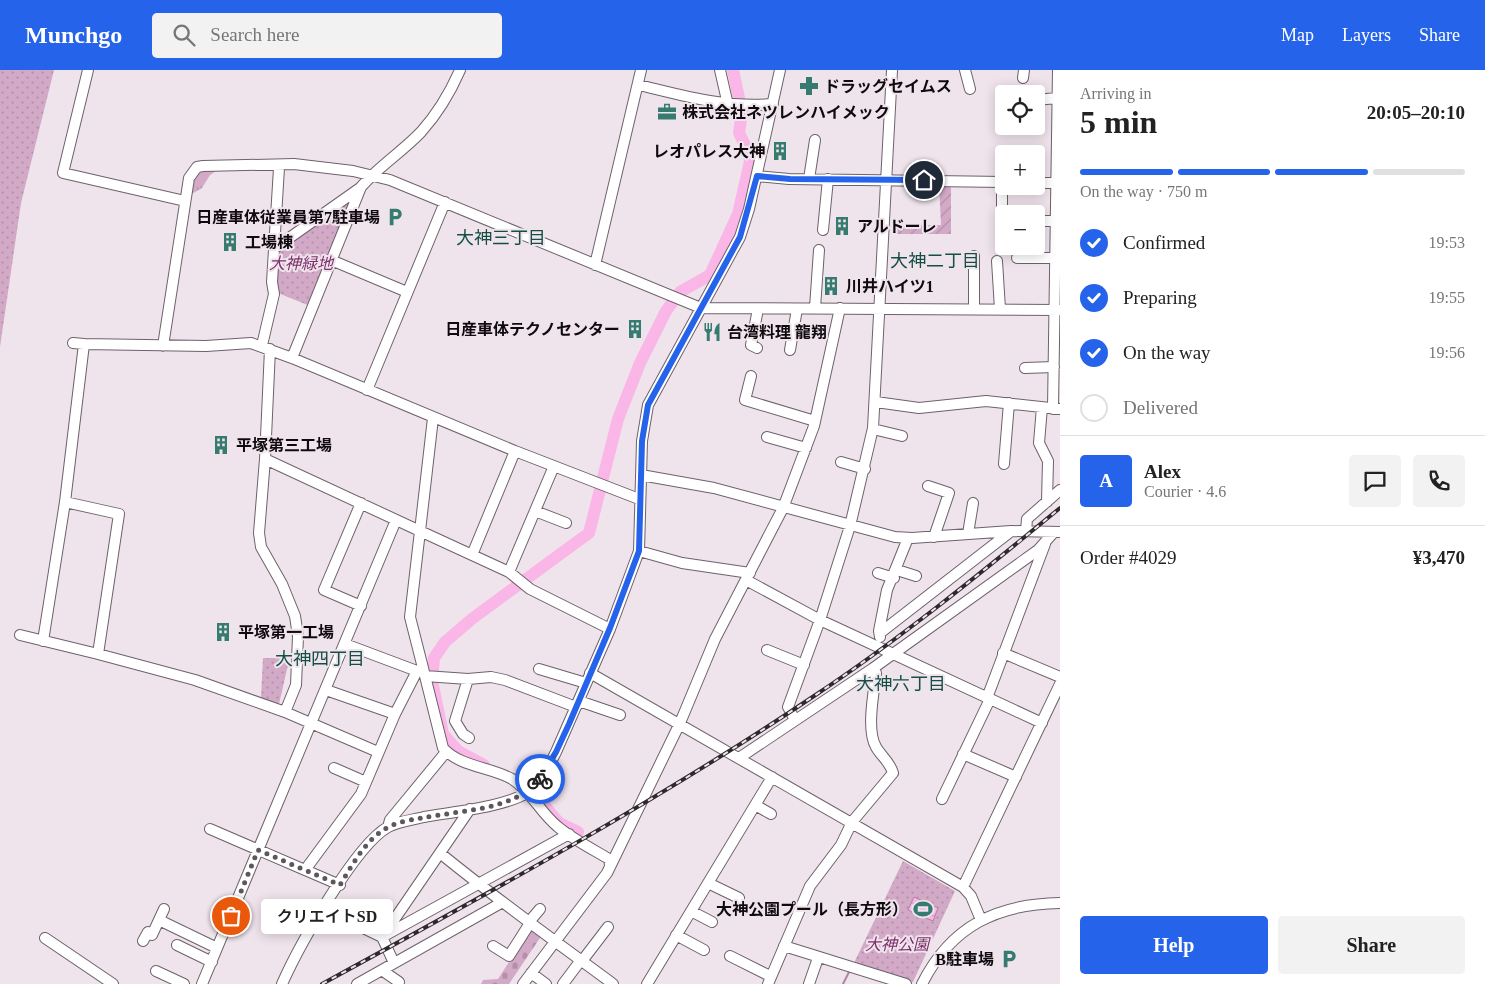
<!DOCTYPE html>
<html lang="en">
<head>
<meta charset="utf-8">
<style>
  :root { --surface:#fff; --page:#f2f2f2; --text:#222; --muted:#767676; --line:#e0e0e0; --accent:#2563eb }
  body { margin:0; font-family:"Times New Roman","Noto Sans JP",serif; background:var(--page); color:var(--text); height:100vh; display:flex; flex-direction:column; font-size:19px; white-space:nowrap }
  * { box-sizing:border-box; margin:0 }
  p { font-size:16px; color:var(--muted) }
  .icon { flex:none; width:28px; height:28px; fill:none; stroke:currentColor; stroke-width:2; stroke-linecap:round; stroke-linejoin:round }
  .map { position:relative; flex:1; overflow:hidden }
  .details { display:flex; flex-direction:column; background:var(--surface); width:425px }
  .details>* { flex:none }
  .controls { position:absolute; left:995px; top:15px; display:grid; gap:10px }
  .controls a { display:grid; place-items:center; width:50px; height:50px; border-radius:5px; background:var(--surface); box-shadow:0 2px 12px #0003; font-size:25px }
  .pin { position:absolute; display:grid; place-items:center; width:42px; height:42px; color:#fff; margin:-21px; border:2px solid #fff; border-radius:50%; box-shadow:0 1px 5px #0007 }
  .courier { position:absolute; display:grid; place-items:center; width:50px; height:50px; margin:-25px; border:4px solid #2563eb; border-radius:50%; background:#fff; color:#222; box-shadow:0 1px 6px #0007 }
  .bubble { position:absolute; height:35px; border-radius:5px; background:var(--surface); box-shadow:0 2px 12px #0003; font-size:16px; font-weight:600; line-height:35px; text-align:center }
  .headline em { font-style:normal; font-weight:600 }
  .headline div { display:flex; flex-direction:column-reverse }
  .headline { display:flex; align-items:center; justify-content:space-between; height:85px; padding:0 20px }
  h1 { font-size:32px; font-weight:600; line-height:38px }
  .bar { display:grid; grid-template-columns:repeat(4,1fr); gap:8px 5px; align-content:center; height:60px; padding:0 20px }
  .bar i { height:6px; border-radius:4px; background:var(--line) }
  .bar .selected { background:var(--accent) }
  .bar p { grid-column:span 4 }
  .line { display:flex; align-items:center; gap:12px; padding:0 20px; border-top:1px solid var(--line) }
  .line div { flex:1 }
  .round { display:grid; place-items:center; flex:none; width:52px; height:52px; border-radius:5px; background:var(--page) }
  ol { padding:0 20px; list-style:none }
  li { display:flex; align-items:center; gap:15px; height:55px }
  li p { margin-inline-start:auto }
  li .icon { padding:5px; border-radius:50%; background:var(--accent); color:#fff; stroke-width:4 }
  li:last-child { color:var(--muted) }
  li i { width:28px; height:28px; border:2px solid var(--line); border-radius:50% }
  .primary-button { display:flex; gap:10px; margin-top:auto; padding:10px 20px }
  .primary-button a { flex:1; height:58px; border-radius:5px; background:var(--accent); color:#fff; font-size:20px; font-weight:600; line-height:58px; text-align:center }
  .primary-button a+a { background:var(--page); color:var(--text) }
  header { display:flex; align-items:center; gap:30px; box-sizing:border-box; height:70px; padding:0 25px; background:var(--accent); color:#fff }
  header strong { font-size:24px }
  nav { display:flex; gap:28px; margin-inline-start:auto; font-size:18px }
  .search { width:350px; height:45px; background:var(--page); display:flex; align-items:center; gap:12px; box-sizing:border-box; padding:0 18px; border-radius:5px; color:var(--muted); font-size:19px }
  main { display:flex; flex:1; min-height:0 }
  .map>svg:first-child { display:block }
</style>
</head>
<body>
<header>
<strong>Munchgo</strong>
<div class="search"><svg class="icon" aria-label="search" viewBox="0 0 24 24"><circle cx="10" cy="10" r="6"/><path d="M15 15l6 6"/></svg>Search here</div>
<nav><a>Map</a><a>Layers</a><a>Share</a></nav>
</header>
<main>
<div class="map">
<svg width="1060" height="914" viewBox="0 0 1060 914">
  <defs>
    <pattern id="grass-tufts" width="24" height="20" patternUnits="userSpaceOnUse" patternTransform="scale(1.25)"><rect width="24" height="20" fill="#d2a9c6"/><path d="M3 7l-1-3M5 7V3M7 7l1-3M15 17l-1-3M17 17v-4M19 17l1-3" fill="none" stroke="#b390a9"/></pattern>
    <pattern id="cemetery-stones" width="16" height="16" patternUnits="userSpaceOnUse" patternTransform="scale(1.25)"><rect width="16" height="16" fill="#d2a9c6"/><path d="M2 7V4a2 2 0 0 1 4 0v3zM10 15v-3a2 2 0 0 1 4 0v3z" fill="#b390a9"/></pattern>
    <pattern id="park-dots" width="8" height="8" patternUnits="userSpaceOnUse" patternTransform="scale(1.25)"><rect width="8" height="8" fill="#d2a9c6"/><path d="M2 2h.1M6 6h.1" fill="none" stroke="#b390a9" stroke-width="1.8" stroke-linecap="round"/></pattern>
    <pattern id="garden-furrows" width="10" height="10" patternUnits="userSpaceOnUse" patternTransform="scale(1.25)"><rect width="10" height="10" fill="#d2a9c6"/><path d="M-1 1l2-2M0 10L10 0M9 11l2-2" fill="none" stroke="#b390a9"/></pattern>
    <pattern id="water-waves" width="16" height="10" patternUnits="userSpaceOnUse" patternTransform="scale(1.25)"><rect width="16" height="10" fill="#f9b6e6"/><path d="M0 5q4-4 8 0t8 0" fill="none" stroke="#d49bc4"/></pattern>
  </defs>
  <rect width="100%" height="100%" fill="#f0e4ec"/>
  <path fill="url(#grass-tufts)" d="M205,100L216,101L210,105L202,118L190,125L192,111L196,102Z"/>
  <path fill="url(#cemetery-stones)" d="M537,860L542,865L509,914H481L483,910L498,909L529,861Z"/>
  <path fill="url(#park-dots)" d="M0,0H54L21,133L0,277Z
    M356,122L310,236L278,223L273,217L278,180Z
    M263,588H287L288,595L279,634L261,628Z
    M903,791L955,821L913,912L854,893Z"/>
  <path fill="url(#garden-furrows)" d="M939,114H951V164H892V155H941Z"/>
  <path fill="url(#water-waves)" stroke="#b282a5" d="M914,827L938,838L933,851L908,840Z"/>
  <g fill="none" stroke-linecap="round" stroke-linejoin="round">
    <path stroke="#b282a5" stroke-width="2" d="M843,914L850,900"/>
    <path stroke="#f9b6e6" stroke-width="12" d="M484,695L458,681L443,664L432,611L434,588L445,572L473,548L589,463L618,349L640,293L666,241L680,222L710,205L738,144L750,91L749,83L739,63L742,42L733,0
      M537,727L559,753L578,762"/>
    <g stroke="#6d626a" stroke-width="12">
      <path id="minor" d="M88,0L63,103L185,131
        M720,0L728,35
        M965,0L970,19
        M1023,8L1024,0
        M639,15C685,26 724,38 773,34
        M1036,30L1057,28
        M757,106L789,109L1004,112
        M809,109L815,70
        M1036,113H1060
        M1002,144V112
        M1036,151H1055
        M823,160L828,109
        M275,178L360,118
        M974,186V239
        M1017,188H1055
        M331,190L407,222
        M997,191L1000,239
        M595,195L641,0
        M815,238L819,180
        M263,271L274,224L272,212L279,98
        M73,273L84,274
        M163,276L189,108L197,97L203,96L294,94L353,101L390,110L701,238L1060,240
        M757,278L751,275L758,239
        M270,279L265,389L259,463L261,477L282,514L295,546L298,566L296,615L285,642L378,682
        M790,280L797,239
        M292,288L361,117C379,96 402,82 421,62C438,43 450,23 460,0
        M1025,298L1054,297
        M751,306L745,330L815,351
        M367,320L445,132
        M876,332L919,338L986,331L1060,339
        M1042,337L1039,373L1048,391L1047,432
        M1053,339L1058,0
        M873,359L902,366
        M767,367L806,378
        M265,389L420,461L433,348
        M841,392L865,399
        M1004,394L1009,333
        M641,405L714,418L895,467L912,468L1011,461L1060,462
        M928,416L949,423L934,467
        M361,433L324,520L361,536
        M535,441L566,453
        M1026,461L1027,449L1060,420
        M968,464L973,433
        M639,481L682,493L750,503
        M472,485L515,381
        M897,500L916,506
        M509,502L554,396
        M878,503L894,508
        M746,510L820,550L1042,653
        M880,563L1010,462
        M20,565L98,584L119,444L65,432
        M880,567L879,561L887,520L908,468
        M43,571L65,432L84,274L206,276L251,273L292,288L515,381L639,429
        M345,574L417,601
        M767,580L804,595
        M1003,583L1060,607
        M98,584L195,610L285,642
        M423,598L410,547L420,461L509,502L530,519L610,559
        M539,599L586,613
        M590,603L963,817L971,826L981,850
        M425,606L468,609L491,607L505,610L576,637
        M468,609L455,651L463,664L469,668
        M326,620L395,644
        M987,628L1045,474
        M579,631L620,645
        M795,650L788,637L820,550L850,456L873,358L892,0
        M963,684L1016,707
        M739,688L872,599L1038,480L1054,462
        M334,698L366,712
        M942,729L990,629
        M755,735L771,744
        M388,757L390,750L446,682
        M210,759L305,800
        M440,783C496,829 555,871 613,914
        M708,813L739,828
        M340,815L305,800L361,724L395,644L417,601L423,598L443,678C460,697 491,697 512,709C531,721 540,742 557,756C569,767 594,780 609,789L610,795
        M963,817L1060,614
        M324,839L382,867L394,893
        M691,841L712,852
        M159,850L217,878
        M529,852L540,839
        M676,865L704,880
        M383,866L470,739
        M382,867L569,764
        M45,868L113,914
        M143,871L148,862L152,865L164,839
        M177,875L212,892
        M493,876L509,886L530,853
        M784,876L906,914
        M730,886L770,906
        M582,891L608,857
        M156,901L184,914
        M383,901L399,912
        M531,903L546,914
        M202,914L396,450
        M282,914C298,878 355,775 388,757C399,751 412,750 424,747C451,742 506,737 528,722C541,712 549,696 556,682L610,559L639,481L642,371L648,335L740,167L749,139L780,0
        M357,914L501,833
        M523,914L607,803L680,653L715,569L783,438L814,356L840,238
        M563,914L581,890
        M647,914L772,707
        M768,914L810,816L841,775L852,752L893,703C890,692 881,686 876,677C866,660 874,622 876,603L872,599
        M809,914L818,888
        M922,914C951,856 997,834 1060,833"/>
    </g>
    <use href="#minor" stroke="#fff" stroke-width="10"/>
    <g stroke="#2e292d" stroke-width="4">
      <path id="rail" d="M322,914C489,823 656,732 814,626C900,569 981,503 1060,438"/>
    </g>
    <use href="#rail" stroke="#f0e4ec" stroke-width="2" stroke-dasharray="5.5" stroke-linecap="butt"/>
  </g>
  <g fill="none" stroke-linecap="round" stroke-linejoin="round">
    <path stroke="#5d565b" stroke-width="5" stroke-dasharray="0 9" d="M231,846L258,780L340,815C353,794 364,772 385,759C396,752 410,750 422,748C460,740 514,741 540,709"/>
    <path stroke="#2563eb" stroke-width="6" d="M540,709L556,682L569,654L610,558L639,481L642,371L648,335L740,167L757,106L790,109L924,110"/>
  </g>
  <defs>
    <g id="pharmacy-bare" transform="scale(1.5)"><path d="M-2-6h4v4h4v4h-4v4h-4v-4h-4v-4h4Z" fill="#367b70" stroke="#f0e4ec" stroke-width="2.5" paint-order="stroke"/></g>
    <g id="office-bare" transform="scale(1.5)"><path d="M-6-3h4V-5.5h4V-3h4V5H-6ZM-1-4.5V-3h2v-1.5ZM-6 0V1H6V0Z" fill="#367b70" stroke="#f0e4ec" stroke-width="2.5" paint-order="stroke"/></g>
    <g id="building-bare" transform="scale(1.5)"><path d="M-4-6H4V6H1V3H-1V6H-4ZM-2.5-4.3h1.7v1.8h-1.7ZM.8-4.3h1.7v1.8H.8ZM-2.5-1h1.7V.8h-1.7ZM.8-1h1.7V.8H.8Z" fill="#367b70" stroke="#f0e4ec" stroke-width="2.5" paint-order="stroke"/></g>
    <g id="parking-bare" transform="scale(1.5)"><path d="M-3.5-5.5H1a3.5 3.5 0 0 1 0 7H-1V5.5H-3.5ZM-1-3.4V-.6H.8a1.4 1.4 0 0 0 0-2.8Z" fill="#367b70" stroke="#f0e4ec" stroke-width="2.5" paint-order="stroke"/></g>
    <g id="restaurant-bare" transform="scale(1.5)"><path d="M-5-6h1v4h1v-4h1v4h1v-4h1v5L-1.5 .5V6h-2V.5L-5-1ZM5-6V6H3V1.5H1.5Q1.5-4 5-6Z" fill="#367b70" stroke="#f0e4ec" stroke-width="2.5" paint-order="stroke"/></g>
    <g id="stadium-bare" transform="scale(1.5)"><path d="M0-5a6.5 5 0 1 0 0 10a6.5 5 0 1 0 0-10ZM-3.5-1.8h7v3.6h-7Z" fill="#367b70" stroke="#f0e4ec" stroke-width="2.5" paint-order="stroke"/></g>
  </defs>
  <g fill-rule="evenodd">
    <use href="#pharmacy-bare" x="809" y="16"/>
    <use href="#office-bare" x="667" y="42"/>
    <use href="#building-bare" x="780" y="81"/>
    <use href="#parking-bare" x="395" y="147"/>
    <use href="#building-bare" x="842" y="156"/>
    <use href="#building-bare" x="230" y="172"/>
    <use href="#building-bare" x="831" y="216"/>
    <use href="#building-bare" x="635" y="259"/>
    <use href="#restaurant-bare" x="712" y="262"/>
    <use href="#building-bare" x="221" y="375"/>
    <use href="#building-bare" x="223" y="562"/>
    <use href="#stadium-bare" x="923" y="839"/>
    <use href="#parking-bare" x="1009" y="889"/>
  </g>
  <g text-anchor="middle" stroke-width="4" stroke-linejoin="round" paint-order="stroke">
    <g font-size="16" font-weight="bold" fill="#0e0a0d" stroke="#f0e4ec" text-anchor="start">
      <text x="824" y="22">ドラッグセイムス</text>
      <text x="682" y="48">株式会社ネツレンハイメック</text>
      <text x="765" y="87" text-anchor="end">レオパレス大神</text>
      <text x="380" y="153" text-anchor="end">日産車体従業員第7駐車場</text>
      <text x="857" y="162">アルドーレ</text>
      <text x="245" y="178">工場棟</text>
      <text x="846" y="222">川井ハイツ1</text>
      <text x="620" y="265" text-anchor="end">日産車体テクノセンター</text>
      <text x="727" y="268">台湾料理 龍翔</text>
      <text x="236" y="381">平塚第三工場</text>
      <text x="238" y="568">平塚第一工場</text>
      <text x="908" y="845" text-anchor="end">大神公園プール（長方形）</text>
      <text x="994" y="895" text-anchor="end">B駐車場</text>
    </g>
    <g font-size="16" font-style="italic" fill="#7b2f6b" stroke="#f0e4ec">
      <text x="301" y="199">大神緑地</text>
      <text x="897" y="880">大神公園</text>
    </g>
    <g font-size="18" fill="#154e46" stroke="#f0e4ec">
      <text x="501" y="174">大神三丁目</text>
      <text x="935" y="197">大神二丁目</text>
      <text x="320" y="595">大神四丁目</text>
      <text x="901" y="620">大神六丁目</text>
    </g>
  </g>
</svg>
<div class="controls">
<a><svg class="icon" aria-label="locate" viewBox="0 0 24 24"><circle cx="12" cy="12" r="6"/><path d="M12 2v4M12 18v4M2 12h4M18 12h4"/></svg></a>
<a>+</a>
<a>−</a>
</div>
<div class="pin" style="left:231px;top:846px;background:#ea580c"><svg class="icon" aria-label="bag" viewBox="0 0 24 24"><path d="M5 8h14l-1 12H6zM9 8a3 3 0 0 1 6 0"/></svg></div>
<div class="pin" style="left:924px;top:110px;background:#1f2937"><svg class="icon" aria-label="home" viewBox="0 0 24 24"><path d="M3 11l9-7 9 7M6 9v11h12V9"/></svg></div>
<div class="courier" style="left:540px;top:709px"><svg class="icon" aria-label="bike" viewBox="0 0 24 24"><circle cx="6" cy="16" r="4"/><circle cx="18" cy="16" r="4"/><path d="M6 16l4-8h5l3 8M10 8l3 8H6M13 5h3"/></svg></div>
<div class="bubble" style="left:261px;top:829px;width:132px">クリエイトSD</div>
</div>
<section class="details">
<div class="headline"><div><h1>5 min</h1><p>Arriving in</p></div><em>20:05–20:10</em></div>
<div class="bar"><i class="selected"></i><i class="selected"></i><i class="selected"></i><i></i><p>On the way · 750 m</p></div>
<ol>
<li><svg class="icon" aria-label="check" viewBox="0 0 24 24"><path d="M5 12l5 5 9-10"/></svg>Confirmed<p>19:53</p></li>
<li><svg class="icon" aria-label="check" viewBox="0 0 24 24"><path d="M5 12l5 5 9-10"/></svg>Preparing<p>19:55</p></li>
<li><svg class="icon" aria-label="check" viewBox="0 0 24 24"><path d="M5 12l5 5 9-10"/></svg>On the way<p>19:56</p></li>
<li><i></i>Delivered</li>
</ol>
<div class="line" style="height:90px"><b class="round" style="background:var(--accent);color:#fff">A</b><div><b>Alex</b><p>Courier · 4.6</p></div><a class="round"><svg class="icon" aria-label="chat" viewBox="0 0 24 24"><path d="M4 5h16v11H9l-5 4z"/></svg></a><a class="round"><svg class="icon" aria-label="phone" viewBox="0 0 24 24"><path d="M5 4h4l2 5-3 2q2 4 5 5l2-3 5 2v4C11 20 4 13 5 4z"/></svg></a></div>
<div class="line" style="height:65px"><div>Order #4029</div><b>¥3,470</b></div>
<div class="primary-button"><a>Help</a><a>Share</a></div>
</section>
</main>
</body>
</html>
